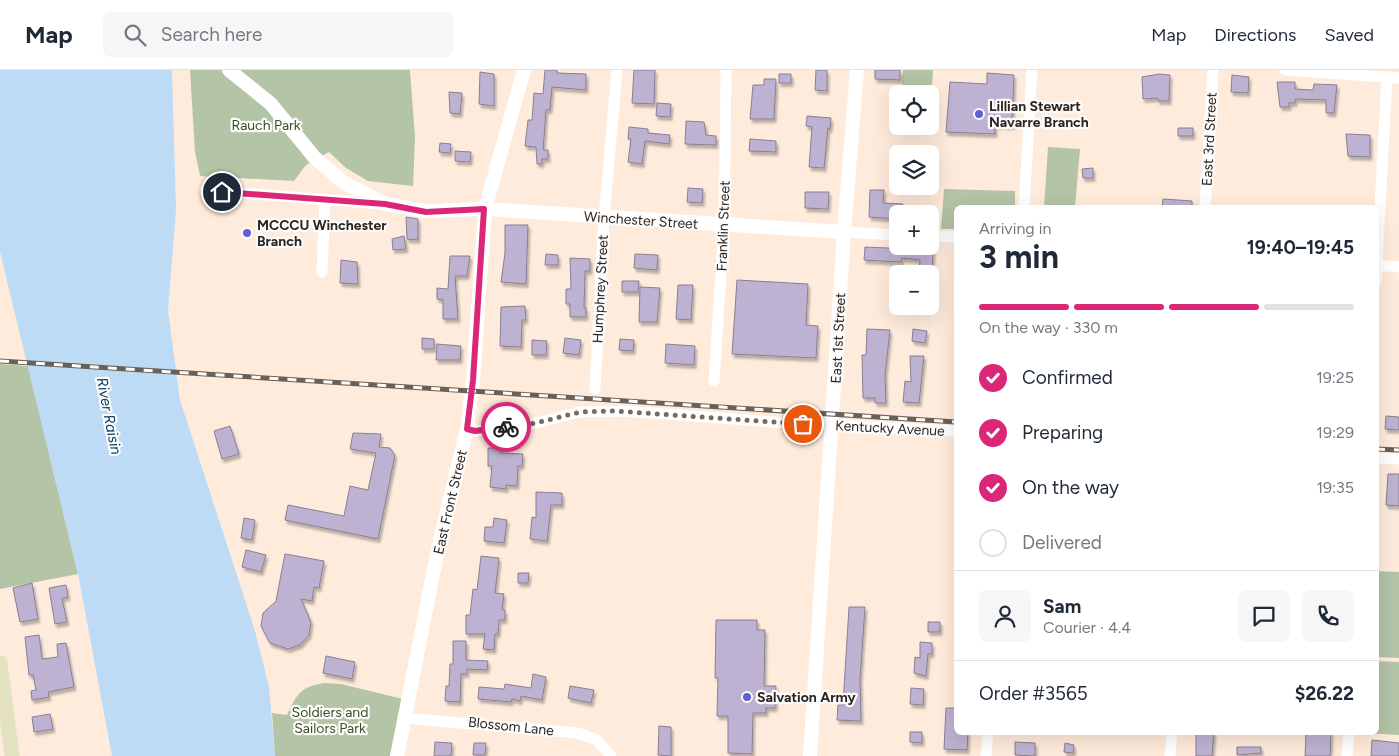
<!DOCTYPE html>
<html lang="en">
<head>
<meta charset="utf-8">
<style>
  :root { --surface:#fff; --page:#f6f6f7; --text:#1f2937; --muted:#747a83; --line:#e0e1e3; --accent:#db2777 }
  body { margin:0; font-family:Figtree,sans-serif; background:var(--page); color:var(--text); height:100vh; display:flex; flex-direction:column; font-size:19px; white-space:nowrap }
  * { box-sizing:border-box; margin:0 }
  p { font-size:16px; color:var(--muted) }
  .icon { flex:none; width:28px; height:28px; fill:none; stroke:currentColor; stroke-width:2; stroke-linecap:round; stroke-linejoin:round }
  .map { position:relative; flex:1; overflow:hidden }
  .panel { position:absolute; left:954px; top:135px; width:425px; height:530px; display:flex; flex-direction:column; background:var(--surface); border-radius:8px; box-shadow:0 5px 20px #0002 }
  .panel>* { flex:none }
  .fabs { position:absolute; left:889px; top:15px; display:grid; gap:10px }
  .fabs a { display:grid; place-items:center; width:50px; height:50px; border-radius:8px; background:var(--surface); box-shadow:0 5px 20px #0002; font-size:25px }
  .pin { position:absolute; display:grid; place-items:center; width:42px; height:42px; color:#fff; margin:-21px; border:2px solid #fff; border-radius:50%; box-shadow:0 1px 5px #0007 }
  .courier { position:absolute; display:grid; place-items:center; width:50px; height:50px; margin:-25px; border:4px solid #db2777; border-radius:50%; background:#fff; color:#222; box-shadow:0 1px 6px #0007 }
  .overview em { font-style:normal; font-weight:700 }
  .overview div { display:flex; flex-direction:column-reverse }
  .overview { display:flex; align-items:center; justify-content:space-between; height:85px; padding:0 25px }
  h1 { font-size:32px; font-weight:700; line-height:38px }
  .bar { display:grid; grid-template-columns:repeat(4,1fr); gap:8px 5px; align-content:center; height:60px; padding:0 25px }
  .bar i { height:6px; border-radius:4px; background:var(--line) }
  .bar .current { background:var(--accent) }
  .bar p { grid-column:span 4 }
  .line { display:flex; align-items:center; gap:12px; padding:0 25px; border-top:1px solid var(--line) }
  .line div { flex:1 }
  .round { display:grid; place-items:center; flex:none; width:52px; height:52px; border-radius:8px; background:var(--page) }
  ol { padding:0 25px; list-style:none }
  li { display:flex; align-items:center; gap:15px; height:55px }
  li p { margin-inline-start:auto }
  li .icon { padding:5px; border-radius:50%; background:var(--accent); color:#fff; stroke-width:4 }
  li:last-child { color:var(--muted) }
  li i { width:28px; height:28px; border:2px solid var(--line); border-radius:50% }
  header { display:flex; align-items:center; gap:30px; box-sizing:border-box; height:70px; padding:0 25px; background:var(--surface); border-bottom:1px solid var(--line) }
  header strong { font-size:24px }
  nav { display:flex; gap:28px; margin-inline-start:auto; font-size:18px }
  .search { width:350px; height:45px; background:var(--page); display:flex; align-items:center; gap:12px; box-sizing:border-box; padding:0 18px; border-radius:8px; color:var(--muted); font-size:19px }
  .map>svg:first-child { display:block }
</style>
</head>
<body>
<header>
<strong>Map</strong>
<div class="search"><svg class="icon" aria-label="search" viewBox="0 0 24 24"><circle cx="10" cy="10" r="6"/><path d="M15 15l6 6"/></svg>Search here</div>
<nav><a>Map</a><a>Directions</a><a>Saved</a></nav>
</header>
<div class="map">
<svg width="1399" height="686" viewBox="0 0 1399 686">
  <defs>
    <filter id="shadow"><feDropShadow dx="2" dy="3.5" stdDeviation="1" flood-color="#0004"/></filter>
  </defs>
  <rect width="100%" height="100%" fill="#ffebdb"/>
  <path fill="#b4c4a7" d="M190,0H410L415,67L413,116L368,111L346,98L329,82L306,95L294,111L200,106L195,82Z
    M903,0H933L932,16L902,15Z
    M1048,77L1080,79L1075,137H1044Z
    M944,119L1015,121V137L956,138V159H941Z
    M0,294L28,296L78,504L0,519Z
    M1376,501L1399,502V588L1376,587Z
    M1376,591L1399,592V665L1365,663L1376,662Z
    M324,613L341,614L407,630L397,686H275L272,643L287,645C297,624 300,617 324,613Z"/>
  <path fill="#bddbf5" d="M0,0H172L176,140L168,241L180,330L255,561L269,617L275,686H112L78,504L0,182Z"/>
  <path fill="#beb2d2" stroke="#877f93" filter="url(#shadow)" d="M545,0H557V3L586,4V20L552,17L550,40H546L544,68L543,80H548V89H542V94H537L536,77L525,76L528,50H532L534,23L543,24Z
    M634,0H655L654,34L632,33Z
    M816,0H827V21L815,20Z
    M875,0H900V10L875,9Z
    M480,2L494,4V36L479,34Z
    M987,3L1014,5L1012,56L995,55V64L946,62L950,12L987,14Z
    M779,4H791V13H779Z
    M1159,4L1170,5L1169,31H1158V28L1143,29L1142,7Z
    M1232,5L1249,7L1248,23L1231,22Z
    M764,9H776L774,49H750L753,15H764Z
    M1277,12H1295V19L1313,20L1314,14L1337,15L1334,43H1326V30L1295,29V33H1289V37H1280Z
    M449,22L462,23L460,44L450,43Z
    M657,33L671,34L670,47L656,46Z
    M807,46L831,48L830,59L828,58L824,98L809,97L812,57L806,56Z
    M686,51L704,52L706,65L716,66V75L685,74Z
    M629,57L648,59V63L670,65L669,74L645,71L642,94L628,92L631,69H628Z
    M1178,58H1193V66H1178Z
    M1346,64L1370,65V87L1348,86Z
    M750,69L776,71V82L749,81Z
    M440,73L451,74L450,83L439,82Z
    M455,81L471,82L470,92L455,91Z
    M1093,98V108H1083L1082,99Z
    M688,118L703,119L702,133L687,132Z
    M870,120H884L883,133L903,134V144H898V149L869,147Z
    M805,122H829L828,139L805,138Z
    M1163,129L1192,131V138H1162Z
    M406,147L418,149V170L407,169Z
    M505,155H528L526,214L501,212L505,183Z
    M404,166L406,179L393,180L392,169Z
    M865,177L933,180L932,204L919,203L920,190L902,188L901,192L864,190Z
    M546,184L558,185V195H545Z
    M635,184L658,185L657,200L634,198Z
    M450,186H470L467,206H455L458,249H443V230L437,229V218L448,219Z
    M570,188L590,189V201H585L584,238H586V247H570V234H566V219H571Z
    M341,190L357,192L358,214L340,213Z
    M737,210L808,214L806,255L818,256L816,288L732,284Z
    M622,211H639L638,222H622Z
    M678,215H693L691,250L676,249Z
    M640,217L660,218L657,252H639Z
    M525,236L526,250H522L521,277L500,276L501,237Z
    M867,259L890,260L885,305L886,333H875V328H863L862,285H866Z
    M913,259L927,261L925,273L912,271Z
    M422,268L434,269V279H422Z
    M565,268L581,270L579,285L563,283Z
    M620,269L634,270L633,281L619,280Z
    M532,270L547,271L546,285H532Z
    M437,274L461,276L460,290H436Z
    M666,274L695,276L694,295L665,293Z
    M910,286H924L919,333L903,332L905,311L911,312Z
    M1386,346L1399,347V360L1385,359Z
    M230,356L239,384L222,389L214,361Z
    M353,363L381,364L379,377L390,378L395,385L378,469L285,450L288,435L344,446L350,416L368,420L376,383L350,379Z
    M488,378H501V383L523,384L522,396H518L517,416L506,415V419L490,417L492,396H488Z
    M1388,404H1399V436L1386,435Z
    M536,422L562,423V435H551L547,471L530,469L532,447L536,448Z
    M244,448L255,450L252,470L241,468Z
    M494,448L507,450L504,473L484,471L485,457H493Z
    M246,480L266,485L261,502L242,497Z
    M285,484L324,491L319,518L314,517L312,531L301,529L311,552L309,565L300,575L288,579L270,573L261,556L263,543L276,531Z
    M481,486L499,488L495,523L504,524L502,540H505V550H499L498,564H495L494,580L483,579L485,564H466V545H470L473,519L477,520Z
    M518,503H529L528,513H518Z
    M32,513L38,549L20,552L13,518Z
    M66,515L68,527L62,528L67,552L55,554L49,518Z
    M849,537H865L860,609L861,651L837,650L838,635H843Z
    M716,550H757V560H765L764,616H776L775,638H766V643H753L752,684L728,683V646H717L718,608H715Z
    M928,552H940V562H928Z
    M39,565L42,589L58,587L57,574L66,573L74,617L48,622L49,627L32,630L31,621L36,620L33,605H29L25,567Z
    M453,571H466V590L488,591L487,600L467,599V604H461L460,632L445,631L446,616H449L450,594H453Z
    M920,572L932,573V584H928L926,606L914,603L915,587L920,588Z
    M326,586L355,592L352,609L323,603Z
    M533,604L546,607L542,630L521,626L520,631L512,629L511,632L478,629L479,617L504,619L505,614L531,618Z
    M570,616L594,620L591,633L568,628Z
    M911,618L924,619L923,635L910,634Z
    M946,638H956V662H968L967,680L944,679Z
    M50,644L53,659L34,662L32,647Z
    M659,656L671,657V686L658,685Z
    M910,662H922V673L910,672Z
    M1196,662H1214L1212,686H1196Z
    M1306,662H1331L1330,686H1305Z
    M1372,670L1399,673V686H1371Z
    M435,672L452,673L451,686H434Z
    M1015,672L1035,673V686L1015,685Z
    M474,673H486L485,685H473Z
    M1065,673L1074,675L1073,683L1064,682Z
    M1237,677H1261V683L1237,685Z"/>
  <g fill="none" stroke-linecap="round" stroke-linejoin="round">
    <path stroke="#fff" stroke-width="11" d="M1285,0L1399,8
      M205,120L381,134
      M1024,138L1032,0
      M1205,138L1213,0
      M844,162L898,165
      M930,166L956,167
      M1376,195L1399,197
      M322,202L325,129
      M1376,212L1387,7
      M714,311L724,156L726,0
      M595,319L604,148L617,0
      M467,359L475,361L536,353L580,342L624,341L787,353L956,361
      M1376,388L1399,389
      M403,648L578,663L597,670L611,686
      M986,686L988,662
      M1170,686L1172,662
      M1347,686L1349,662"/>
    <path stroke="#fff" stroke-width="14" d="M229,0L271,34L314,87L343,112L385,134L426,141L485,139L844,162
      M397,686L439,474L467,359L473,310L485,139L524,0
      M810,686L844,162L857,0"/>
    <path stroke="#e2e2c0" stroke-width="15" d="M0,593L12,686"/>
    <g stroke="#6a6057" stroke-width="5">
      <path id="rail" d="M0,291L956,352
        M1376,379L1399,380"/>
    </g>
    <use href="#rail" stroke="#fcfcfc" stroke-width="3" stroke-dasharray="9" stroke-linecap="butt"/>
  </g>
  <g fill="none" stroke-linecap="round" stroke-linejoin="round">
    <path stroke="#766b61" stroke-width="5" stroke-dasharray="0 9" d="M506,357L536,353L580,342L614,341L803,354"/>
    <path stroke="#db2777" stroke-width="6" d="M222,122L385,134L426,142L484,139L473,310L467,359L475,361L506,357"/>
  </g>
  <g fill="#5f5fd8" stroke="#fcfcfc" stroke-width="2">
    <circle cx="979" cy="44" r="5"/>
    <circle cx="247" cy="163" r="5"/>
    <circle cx="747" cy="627" r="5"/>
  </g>
  <g text-anchor="middle" stroke-width="4.5" stroke-linejoin="round" paint-order="stroke">
    <g font-size="14" font-weight="bold" fill="#2d2620" stroke="#fcfcfc" text-anchor="start">
      <text x="989" y="41">Lillian Stewart<tspan x="989" dy="16">Navarre Branch</tspan></text>
      <text x="257" y="160">MCCCU Winchester<tspan x="257" dy="16">Branch</tspan></text>
      <text x="757" y="632">Salvation Army</text>
    </g>
    <g font-size="14" fill="#384f1f" stroke="#fcfcfc">
      <text x="266" y="60">Rauch Park</text>
      <text x="330" y="647">Soldiers and<tspan x="330" dy="16">Sailors Park</tspan></text>
    </g>
    <g font-size="14" fill="#2d2620" stroke="#fcfcfc">
      <text transform="translate(1209 69) rotate(-87)" y="5">East 3rd Street</text>
      <text transform="translate(641 150) rotate(4)" y="5">Winchester Street</text>
      <text transform="translate(723 156) rotate(-88)" y="5">Franklin Street</text>
      <text transform="translate(600 219) rotate(-87)" y="5">Humphrey Street</text>
      <text transform="translate(838 268) rotate(-87)" y="5">East 1st Street</text>
      <text transform="translate(890 358) rotate(3)" y="5">Kentucky Avenue</text>
      <text transform="translate(450 432) rotate(-77)" y="5">East Front Street</text>
      <text transform="translate(511 656) rotate(6)" y="5">Blossom Lane</text>
    </g>
    <g font-size="15" font-style="italic" fill="#06395b" stroke="#fcfcfc">
      <text transform="translate(109 346) rotate(79)" y="5">River Raisin</text>
    </g>
  </g>
</svg>
<div class="fabs">
<a><svg class="icon" aria-label="locate" viewBox="0 0 24 24"><circle cx="12" cy="12" r="6"/><path d="M12 2v4M12 18v4M2 12h4M18 12h4"/></svg></a>
<a><svg class="icon" aria-label="layers" viewBox="0 0 24 24"><path d="M12 4l9 5-9 5-9-5zM3 14l9 5 9-5"/></svg></a>
<a>+</a>
<a>−</a>
</div>
<div class="pin" style="left:803px;top:354px;background:#ea580c"><svg class="icon" aria-label="bag" viewBox="0 0 24 24"><path d="M5 8h14l-1 12H6zM9 8a3 3 0 0 1 6 0"/></svg></div>
<div class="pin" style="left:222px;top:122px;background:#1f2937"><svg class="icon" aria-label="home" viewBox="0 0 24 24"><path d="M3 11l9-7 9 7M6 9v11h12V9"/></svg></div>
<div class="courier" style="left:506px;top:357px"><svg class="icon" aria-label="bike" viewBox="0 0 24 24"><circle cx="6" cy="16" r="4"/><circle cx="18" cy="16" r="4"/><path d="M6 16l4-8h5l3 8M10 8l3 8H6M13 5h3"/></svg></div>
<section class="panel">
<div class="overview"><div><h1>3 min</h1><p>Arriving in</p></div><em>19:40–19:45</em></div>
<div class="bar"><i class="current"></i><i class="current"></i><i class="current"></i><i></i><p>On the way · 330 m</p></div>
<ol>
<li><svg class="icon" aria-label="check" viewBox="0 0 24 24"><path d="M5 12l5 5 9-10"/></svg>Confirmed<p>19:25</p></li>
<li><svg class="icon" aria-label="check" viewBox="0 0 24 24"><path d="M5 12l5 5 9-10"/></svg>Preparing<p>19:29</p></li>
<li><svg class="icon" aria-label="check" viewBox="0 0 24 24"><path d="M5 12l5 5 9-10"/></svg>On the way<p>19:35</p></li>
<li><i></i>Delivered</li>
</ol>
<div class="line" style="height:90px"><a class="round"><svg class="icon" aria-label="person" viewBox="0 0 24 24"><circle cx="12" cy="8" r="4"/><path d="M4 21q1-7 8-7t8 7"/></svg></a><div><b>Sam</b><p>Courier · 4.4</p></div><a class="round"><svg class="icon" aria-label="chat" viewBox="0 0 24 24"><path d="M4 5h16v11H9l-5 4z"/></svg></a><a class="round"><svg class="icon" aria-label="phone" viewBox="0 0 24 24"><path d="M5 4h4l2 5-3 2q2 4 5 5l2-3 5 2v4C11 20 4 13 5 4z"/></svg></a></div>
<div class="line" style="height:65px"><div>Order #3565</div><b>$26.22</b></div>
</section>
</div>
</body>
</html>
